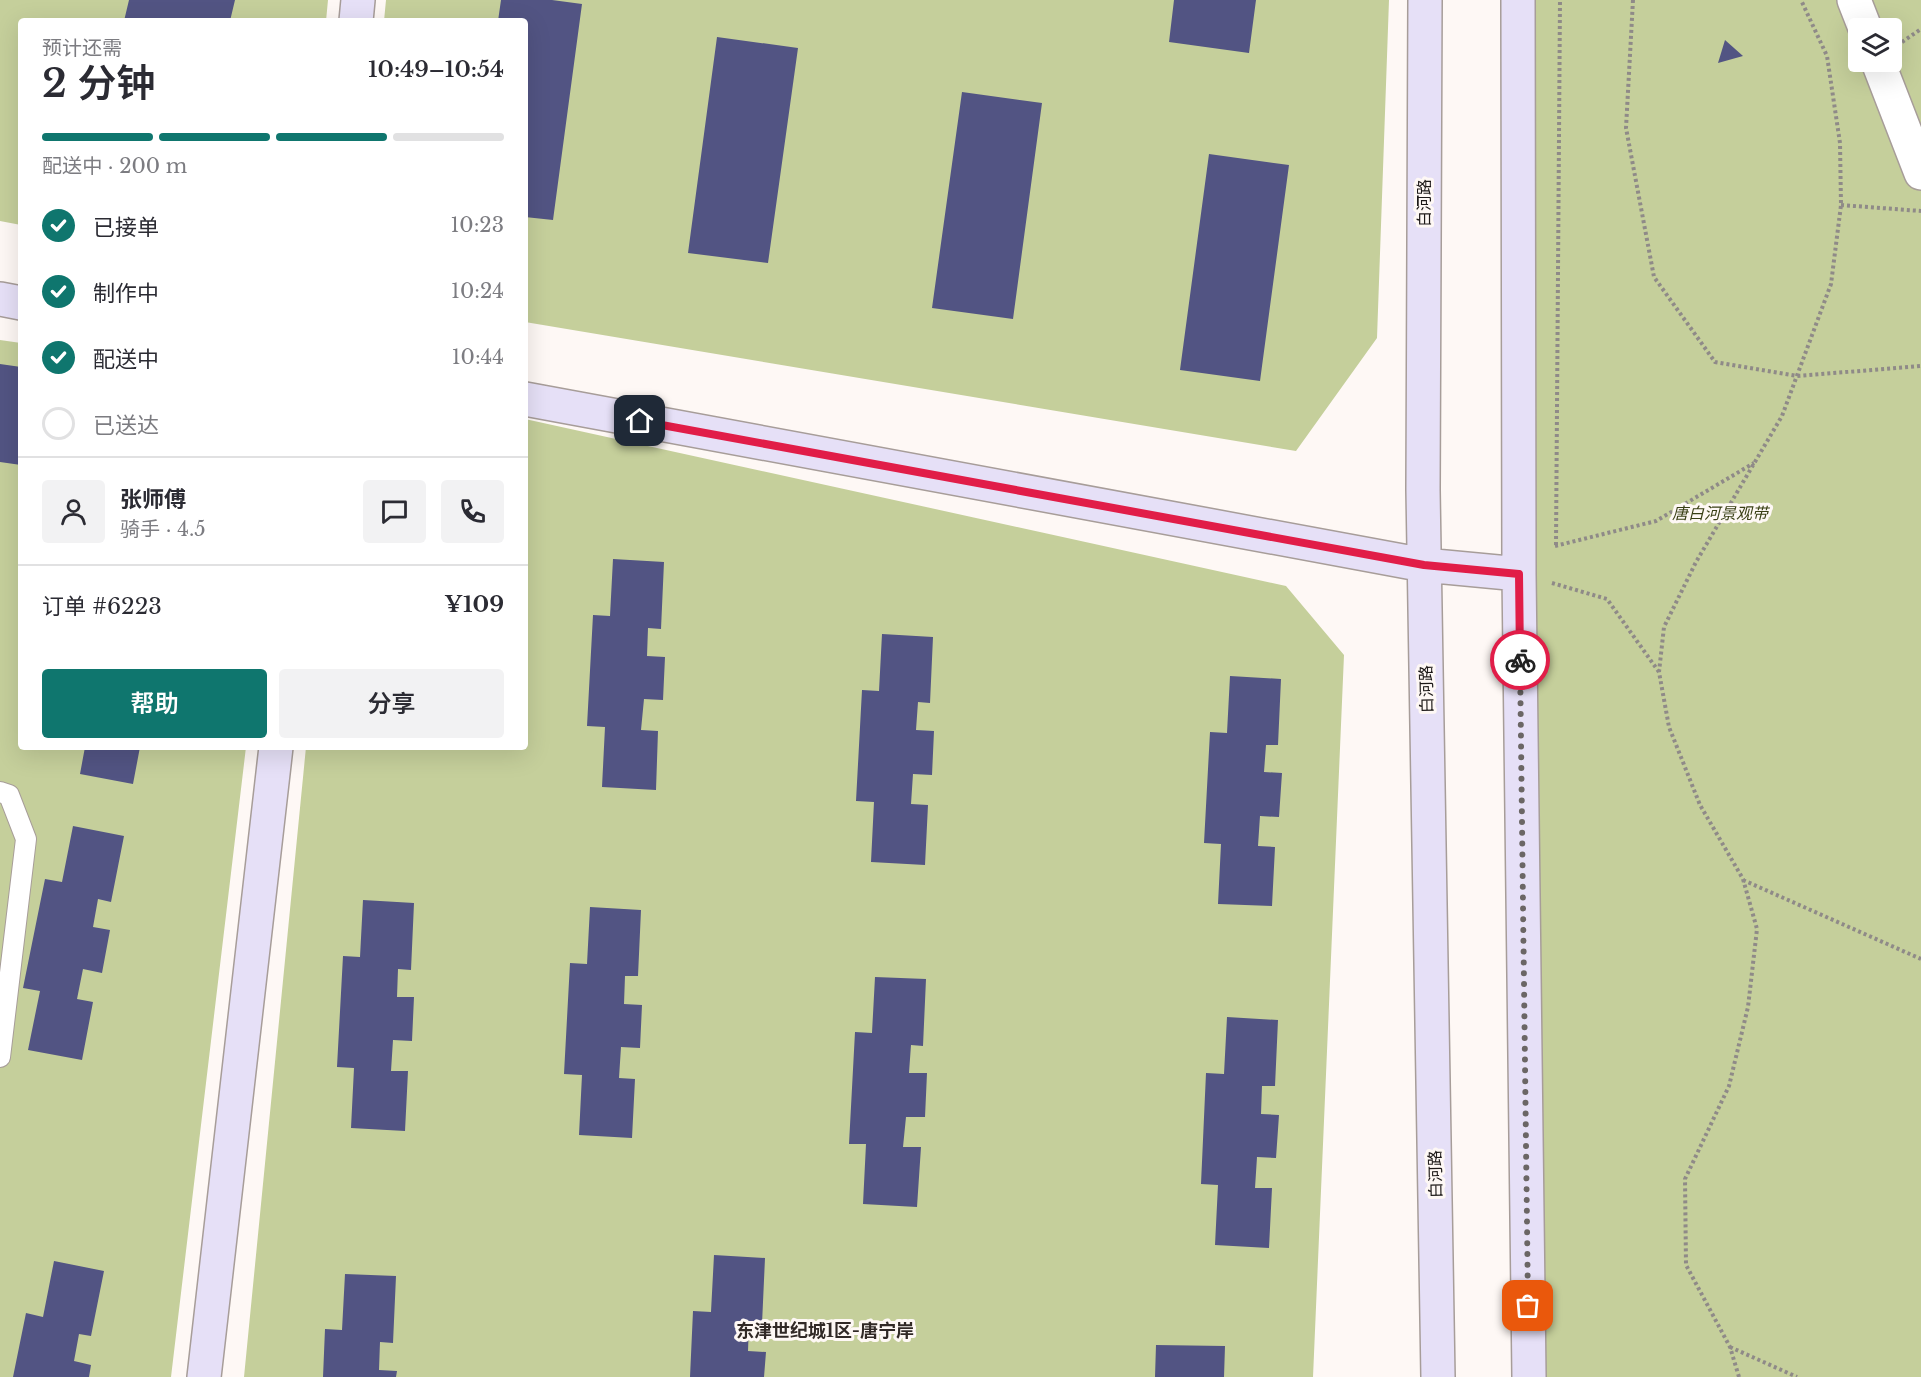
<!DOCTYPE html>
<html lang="zh">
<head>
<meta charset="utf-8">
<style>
  :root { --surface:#fff; --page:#f2f2f3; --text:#2b2b33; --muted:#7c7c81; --line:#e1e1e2; --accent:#0f766e }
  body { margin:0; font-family:"Libre Baskerville","Noto Sans SC",serif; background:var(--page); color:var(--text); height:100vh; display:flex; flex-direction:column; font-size:22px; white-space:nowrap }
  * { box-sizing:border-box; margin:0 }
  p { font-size:20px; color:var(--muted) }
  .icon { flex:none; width:33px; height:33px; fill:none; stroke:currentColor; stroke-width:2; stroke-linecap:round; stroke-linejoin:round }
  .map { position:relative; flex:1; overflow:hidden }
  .details { position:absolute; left:18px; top:18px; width:510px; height:732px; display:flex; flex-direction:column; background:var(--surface); border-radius:6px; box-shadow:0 6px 24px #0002 }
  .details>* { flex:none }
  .controls { position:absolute; left:1848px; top:18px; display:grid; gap:12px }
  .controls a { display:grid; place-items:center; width:54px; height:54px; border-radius:6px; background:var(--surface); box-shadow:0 6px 24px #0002; font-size:30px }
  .pin { position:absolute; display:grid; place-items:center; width:51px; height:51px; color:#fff; margin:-26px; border-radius:12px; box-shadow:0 3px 9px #0006 }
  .courier { position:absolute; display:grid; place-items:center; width:60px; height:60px; margin:-30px; border:4px solid #e11d48; border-radius:50%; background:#fff; color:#222; box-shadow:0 2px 8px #0007 }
  .summary em { font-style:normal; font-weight:600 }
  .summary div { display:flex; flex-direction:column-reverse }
  .summary { display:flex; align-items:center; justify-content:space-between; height:102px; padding:0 24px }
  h1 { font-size:39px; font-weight:600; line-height:45px }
  .bar { display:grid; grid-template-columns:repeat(4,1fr); gap:9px 6px; align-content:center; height:72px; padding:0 24px }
  .bar i { height:8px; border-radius:4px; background:var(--line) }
  .bar .active { background:var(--accent) }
  .bar p { grid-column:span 4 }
  .line { display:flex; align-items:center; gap:15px; padding:0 24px; border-top:2px solid var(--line) }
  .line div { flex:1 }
  .round { display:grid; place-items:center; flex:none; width:63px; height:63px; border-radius:6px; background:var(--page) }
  ol { padding:0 24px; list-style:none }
  li { display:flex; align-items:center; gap:18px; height:66px }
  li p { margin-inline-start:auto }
  li .icon { padding:6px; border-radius:50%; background:var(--accent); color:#fff; stroke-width:4 }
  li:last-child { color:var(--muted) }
  li i { width:33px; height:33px; border:3px solid var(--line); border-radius:50% }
  .primary-button { display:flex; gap:12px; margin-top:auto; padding:12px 24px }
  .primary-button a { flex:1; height:69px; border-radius:6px; background:var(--accent); color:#fff; font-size:24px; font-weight:600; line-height:69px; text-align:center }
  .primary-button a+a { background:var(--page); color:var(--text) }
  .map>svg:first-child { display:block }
</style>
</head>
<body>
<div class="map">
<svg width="1921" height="1377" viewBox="0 0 1921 1377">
  <rect width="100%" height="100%" fill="#fef8f5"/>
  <path fill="#c5cf9b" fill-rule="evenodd" d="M0,0H328L326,21H21V225L0,221Z
    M386,0H1389L1377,338L1296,451L525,322V21H384Z
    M1518,0H1921V1377H1535ZM1858,28H1892V62H1858Z
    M0,340L21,343V747H246L171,1377H0Z
    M525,419L1286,586L1344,655L1313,1377H244L306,747H525Z"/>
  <path fill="#525483" d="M129,0H235L230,21H124Z
    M501,0H552L582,4L553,220L525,217V21H498Z
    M1174,0H1256L1249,53L1169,42Z
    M717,37L798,48L768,263L688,253Z
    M1725,40L1743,56L1718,63Z
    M962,92L1042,103L1013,319L932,308Z
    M1209,154L1289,165L1260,381L1180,370Z
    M0,364L21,367V465L0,462Z
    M613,559L664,562L661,629L648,628L647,656L665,657L663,700L644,699L641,730L658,731L656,790L602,787L605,727L587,726L593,615L610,616Z
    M882,634L933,637L930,703L918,702L916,730L934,731L932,775L913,774L911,804L928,805L925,865L871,862L874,802L856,801L862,690L879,691Z
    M1230,676L1281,679L1278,745H1266L1264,772L1282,773L1279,817L1260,816L1258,846L1275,847L1272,906L1218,904L1221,844L1204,843L1210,732L1227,733Z
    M85,747H140L133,784L80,774Z
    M73,826L124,836L111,902L98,899L93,927L110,930L102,973L83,969L77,999L93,1002L82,1060L28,1050L40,991L23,988L45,879L62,882Z
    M363,900L414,903L411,970L398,969L397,997H414L412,1041L393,1040L391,1071H408L405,1131L351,1128L354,1068L337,1067L343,956L360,957Z
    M590,907L641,910L638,976H625L624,1004L642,1005L640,1048L621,1047L619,1078L635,1079L632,1138L579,1135L582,1075L564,1074L570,963L587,964Z
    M875,977L926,979L923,1046L911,1045L909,1073H927L925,1117H906L903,1147H921L917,1207L863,1204L866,1144H849L855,1032L872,1033Z
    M1227,1017L1278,1020L1275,1086H1262L1261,1114L1279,1115L1276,1158L1257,1157L1255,1188H1272L1269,1248L1215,1245L1218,1185L1201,1184L1206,1073L1224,1074Z
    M714,1255L765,1258L762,1324L749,1323L748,1351L766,1352L764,1377H690L693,1311L711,1312Z
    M54,1261L104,1271L91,1336L79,1334L74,1361L91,1365L89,1377H13L26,1313L43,1317Z
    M345,1274L396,1276L393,1343L380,1342L379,1370L397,1371L396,1377H323L325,1329L342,1330Z
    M1156,1345L1225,1346L1224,1377H1155Z"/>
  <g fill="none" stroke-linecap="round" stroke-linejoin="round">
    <g stroke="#a79d99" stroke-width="22">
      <path id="lane" d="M0,792L9,795L26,839L0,1057"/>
    </g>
    <g stroke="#a79d99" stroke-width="36">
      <path id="street" d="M1854,0L1865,28
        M1878,62L1921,173"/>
    </g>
    <g stroke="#a79d99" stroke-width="36">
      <path id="secondary" d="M1425,0L1423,490L1438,1377
        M1518,0L1519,574L1529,1377
        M356,21L358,0
        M0,299L21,303
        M525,399L1424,565L1519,574
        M204,1377L276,747"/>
    </g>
    <path stroke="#8f8a88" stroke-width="4" stroke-dasharray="3 3" stroke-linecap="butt" d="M1633,0L1626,128L1654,277L1715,362L1797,376L1921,366
      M1902,42L1921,29
      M1841,205L1921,211
      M1556,545L1560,0
      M1555,546L1656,521L1754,463
      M1552,583L1607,599L1659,672
      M1743,880L1921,959
      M1730,1347L1797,1377
      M1739,1377L1730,1347L1686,1265L1685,1179L1729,1086L1748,1007L1757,929L1743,879L1700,805L1669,727L1659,672L1664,627L1696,562L1782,416L1831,284L1841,205L1840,143L1827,56L1801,0"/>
    <use href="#lane" stroke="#fff" stroke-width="20"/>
    <use href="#street" stroke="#fff" stroke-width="33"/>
    <use href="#secondary" stroke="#e6e0f7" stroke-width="33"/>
  </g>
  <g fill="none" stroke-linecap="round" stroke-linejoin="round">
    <path stroke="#6b6665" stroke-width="6" stroke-dasharray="0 10.8" d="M1520,660L1528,1306"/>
    <path stroke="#e11d48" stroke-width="8" d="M640,421L1424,565L1519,574L1520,660"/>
  </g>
  <g text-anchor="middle" stroke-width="6" stroke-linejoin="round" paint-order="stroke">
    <g font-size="16" fill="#1c1817" stroke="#fef8f5">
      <text transform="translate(1424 203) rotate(-90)" y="6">白河路</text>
      <text transform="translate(1426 689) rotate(-91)" y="6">白河路</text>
      <text transform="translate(1435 1174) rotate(-91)" y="6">白河路</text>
    </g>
    <g font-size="16" font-style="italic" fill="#393f15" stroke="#fef8f5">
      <text x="1720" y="519">唐白河景观带</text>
    </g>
    <g font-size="18" font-weight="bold" fill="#312926" stroke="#fef8f5">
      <text x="825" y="1337">东津世纪城1区-唐宁岸</text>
    </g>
  </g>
</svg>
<div class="controls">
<a><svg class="icon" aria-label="layers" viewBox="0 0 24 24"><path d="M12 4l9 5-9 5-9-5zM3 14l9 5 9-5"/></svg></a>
</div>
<div class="pin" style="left:1528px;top:1306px;background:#ea580c"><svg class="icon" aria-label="bag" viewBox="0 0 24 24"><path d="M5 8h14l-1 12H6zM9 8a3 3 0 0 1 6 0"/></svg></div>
<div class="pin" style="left:640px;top:421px;background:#1f2937"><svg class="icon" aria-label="home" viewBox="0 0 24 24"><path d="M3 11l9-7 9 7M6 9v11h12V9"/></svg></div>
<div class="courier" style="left:1520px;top:660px"><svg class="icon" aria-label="bike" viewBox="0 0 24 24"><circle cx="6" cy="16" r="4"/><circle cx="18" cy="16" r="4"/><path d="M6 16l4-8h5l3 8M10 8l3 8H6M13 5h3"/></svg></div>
<section class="details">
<div class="summary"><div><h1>2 分钟</h1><p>预计还需</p></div><em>10:49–10:54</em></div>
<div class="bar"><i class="active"></i><i class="active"></i><i class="active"></i><i></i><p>配送中 · 200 m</p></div>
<ol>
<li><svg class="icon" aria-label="check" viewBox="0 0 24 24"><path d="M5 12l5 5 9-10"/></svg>已接单<p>10:23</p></li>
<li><svg class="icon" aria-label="check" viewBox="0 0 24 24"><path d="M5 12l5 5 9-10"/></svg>制作中<p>10:24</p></li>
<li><svg class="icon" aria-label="check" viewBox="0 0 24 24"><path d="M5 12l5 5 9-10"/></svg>配送中<p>10:44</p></li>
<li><i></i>已送达</li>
</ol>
<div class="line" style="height:108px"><a class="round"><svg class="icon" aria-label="person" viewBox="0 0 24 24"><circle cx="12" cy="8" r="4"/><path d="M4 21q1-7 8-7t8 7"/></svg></a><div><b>张师傅</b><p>骑手 · 4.5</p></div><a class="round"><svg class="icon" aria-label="chat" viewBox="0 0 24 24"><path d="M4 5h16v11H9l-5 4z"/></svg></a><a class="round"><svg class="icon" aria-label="phone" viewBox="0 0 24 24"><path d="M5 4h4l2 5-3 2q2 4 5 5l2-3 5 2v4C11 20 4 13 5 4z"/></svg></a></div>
<div class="line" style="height:78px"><div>订单 #6223</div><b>¥109</b></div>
<div class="primary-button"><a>帮助</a><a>分享</a></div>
</section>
</div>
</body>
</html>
